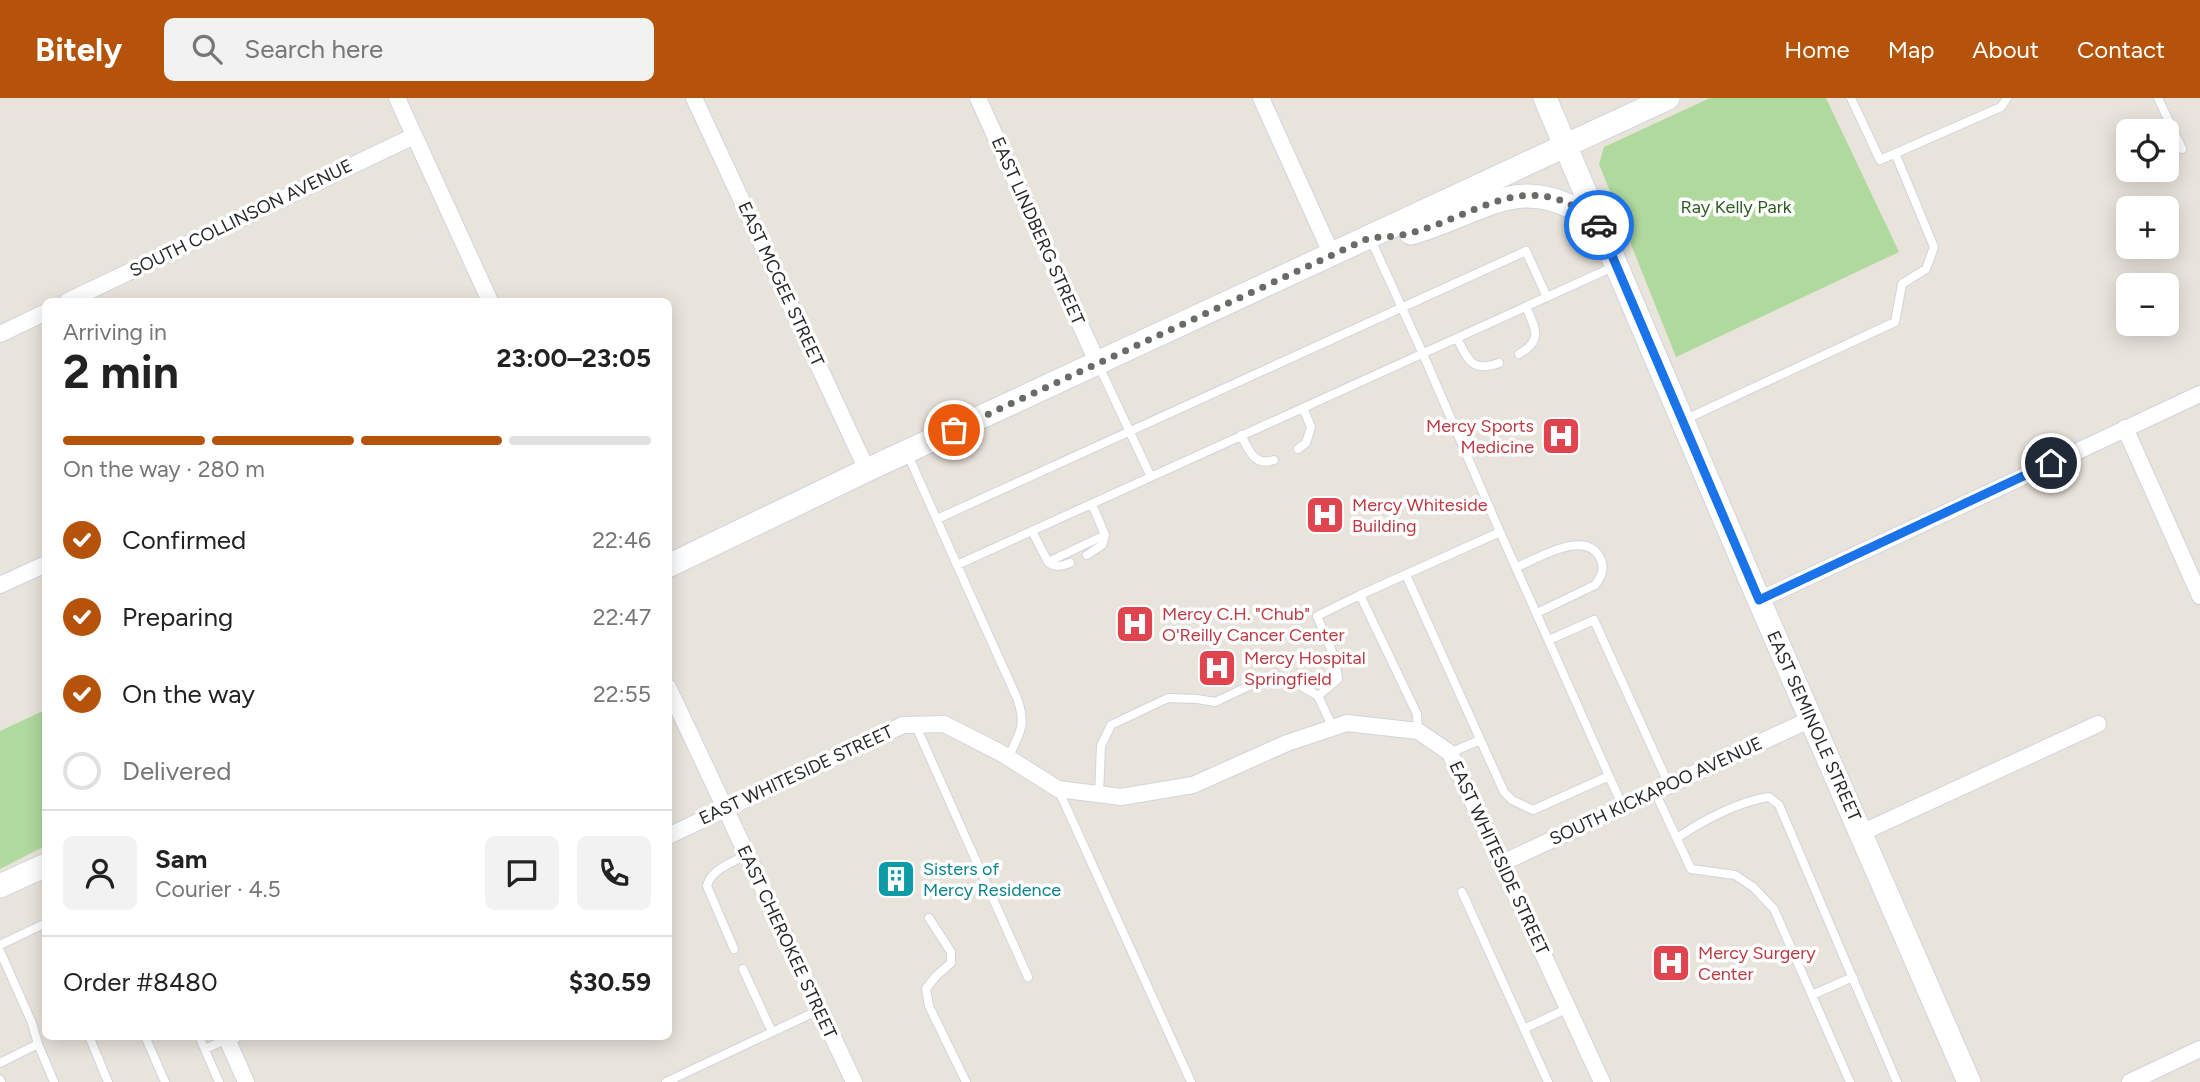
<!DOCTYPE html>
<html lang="en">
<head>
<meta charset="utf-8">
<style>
  :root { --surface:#fff; --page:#f2f2f2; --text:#222; --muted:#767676; --line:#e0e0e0; --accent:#b45309 }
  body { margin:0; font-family:Figtree,sans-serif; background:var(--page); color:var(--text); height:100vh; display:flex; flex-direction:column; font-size:26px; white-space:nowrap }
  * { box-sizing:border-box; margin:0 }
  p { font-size:23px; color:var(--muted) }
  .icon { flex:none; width:38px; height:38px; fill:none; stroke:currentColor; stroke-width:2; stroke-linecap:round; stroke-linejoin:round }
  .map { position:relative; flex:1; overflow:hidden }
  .details { position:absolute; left:42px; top:200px; width:630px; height:742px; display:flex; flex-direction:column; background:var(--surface); border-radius:10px; box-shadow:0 4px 18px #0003 }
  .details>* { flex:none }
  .controls { position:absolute; left:2116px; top:21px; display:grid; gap:14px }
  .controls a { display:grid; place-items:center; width:63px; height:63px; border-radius:10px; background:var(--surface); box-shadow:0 4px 18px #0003; font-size:35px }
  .pin { position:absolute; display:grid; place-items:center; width:60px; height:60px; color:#fff; margin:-30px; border:4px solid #fff; border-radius:50%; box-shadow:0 2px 7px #0007 }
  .courier { position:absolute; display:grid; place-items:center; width:70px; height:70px; margin:-35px; border:5px solid #1a73e8; border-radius:50%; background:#fff; color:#222; box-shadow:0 2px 9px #0007 }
  .summary em { font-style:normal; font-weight:700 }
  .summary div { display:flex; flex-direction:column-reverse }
  .summary { display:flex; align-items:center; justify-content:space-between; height:119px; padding:0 21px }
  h1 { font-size:46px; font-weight:700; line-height:52px }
  .bar { display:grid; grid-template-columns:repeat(4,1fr); gap:10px 7px; align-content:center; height:84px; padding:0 21px }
  .bar i { height:9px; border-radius:5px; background:var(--line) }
  .bar .on { background:var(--accent) }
  .bar p { grid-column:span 4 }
  .line { display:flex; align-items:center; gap:18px; padding:0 21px; border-top:2px solid var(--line) }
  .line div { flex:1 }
  .round { display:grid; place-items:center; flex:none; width:74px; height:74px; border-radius:10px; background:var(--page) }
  ol { padding:0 21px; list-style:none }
  li { display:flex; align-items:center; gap:21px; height:77px }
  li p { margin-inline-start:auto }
  li .icon { padding:7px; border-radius:50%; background:var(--accent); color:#fff; stroke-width:4 }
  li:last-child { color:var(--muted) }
  li i { width:38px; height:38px; border:4px solid var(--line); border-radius:50% }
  header { display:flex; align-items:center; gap:42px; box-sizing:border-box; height:98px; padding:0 35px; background:var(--accent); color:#fff }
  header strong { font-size:33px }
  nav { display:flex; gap:38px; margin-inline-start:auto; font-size:24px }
  .search { width:490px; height:63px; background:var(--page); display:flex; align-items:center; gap:18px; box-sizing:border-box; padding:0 24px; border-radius:10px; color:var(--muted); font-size:26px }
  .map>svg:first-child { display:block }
</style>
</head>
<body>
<header>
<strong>Bitely</strong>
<div class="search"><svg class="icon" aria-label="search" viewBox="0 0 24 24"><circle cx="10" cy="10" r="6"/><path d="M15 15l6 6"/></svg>Search here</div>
<nav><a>Home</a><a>Map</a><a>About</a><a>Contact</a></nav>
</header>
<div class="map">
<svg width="2200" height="984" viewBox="0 0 2200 984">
  <rect width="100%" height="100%" fill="#e9e4db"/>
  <path fill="#b0d99e" d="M1710,0H1826L1899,154L1676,259L1599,66L1604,49Z
    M45,612V748L0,771V633Z"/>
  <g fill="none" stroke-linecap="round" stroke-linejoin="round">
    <g stroke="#d1d3df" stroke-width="10">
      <path id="lane" d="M1851,0L1880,62L2001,9L2007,0
        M2158,0L2182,51
        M1371,142L1423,256L1500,434
        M1457,240C1468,262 1472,275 1499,265
        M1519,256C1544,242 1535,230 1526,209
        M1098,266L1151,379
        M1684,322L1895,224L1902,186L1926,171L1934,149L1895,55
        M1241,337C1249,352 1254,369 1274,362
        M1298,351L1306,345L1311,329L1303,310
        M908,357L957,467L1613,169
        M937,421L1526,153L1547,199
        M1032,433L1048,464L1105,437L1092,406
        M1087,457L1102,447L1105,437
        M1048,464C1055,470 1062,468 1070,465
        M957,467L1017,600C1027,628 1020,634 1008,660
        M1517,469C1539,460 1588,429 1601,462C1605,472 1601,479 1595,487L1537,515
        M1406,477L1504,694L1512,702L1533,712L1609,678L1500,434L1360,497L1417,616L1418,633
        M1549,542L1594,522L1669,687
        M1318,598L1338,581L1335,561L1317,518L1360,497
        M915,626L1028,879
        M1450,655L1480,642
        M1609,678L1623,709
        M1058,691L1191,984
        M1655,694L1691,771L1735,777L1753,789L1774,811L1850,984
        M1099,696L1101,648L1111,627L1168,600L1197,601L1215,604L1266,580L1277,578L1291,582L1318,598L1333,630
        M1677,740C1702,723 1739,703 1769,699L1779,707L1897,984
        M1462,794L1548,984
        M929,820L951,854V865L935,879L926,891L929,908L966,984
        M0,847L46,825
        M734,851L707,788C711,771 732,765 746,757
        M0,853L32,925L38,946L54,984
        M743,871L772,934
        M1812,897L1853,879
        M1524,931L1568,910
        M89,938L108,984
        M145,938L165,984
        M199,938L219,984
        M205,951L227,941
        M0,965L38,946
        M0,982L1,984
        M666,984L819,912"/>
    </g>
    <g stroke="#d1d3df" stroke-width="18">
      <path id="street" d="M397,0L490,203
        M694,0L867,372
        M978,0L1098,266
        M1261,0L1332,157
        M68,203L414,38
        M0,236L46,214
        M2125,330L2200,498
        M0,487L46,466
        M1759,502L2200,296
        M668,589L854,984
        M1861,735L2098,626
        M668,738L903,627L944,626L1001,655L1058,691L1121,699L1193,687L1287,645L1347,625L1418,633L1450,655L1602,984
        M1502,765L1811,621
        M233,938L227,941L246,984
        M2130,984L2200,951"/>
    </g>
    <g stroke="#d1d3df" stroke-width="25">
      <path id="secondary" d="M1545,0L1759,502L1969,984
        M1411,135C1488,113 1522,69 1599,126
        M668,468L867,372L1668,0
        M0,788L46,767"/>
    </g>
    <use href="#lane" stroke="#fff" stroke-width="8"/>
    <use href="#street" stroke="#fff" stroke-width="16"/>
    <use href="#secondary" stroke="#fff" stroke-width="23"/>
  </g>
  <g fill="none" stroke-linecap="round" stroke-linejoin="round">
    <path stroke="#6c6a67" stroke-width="7" stroke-dasharray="0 12.6" d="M954,332L1369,140C1380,139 1391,139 1402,137C1474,122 1529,62 1599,127"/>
    <path stroke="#1a73e8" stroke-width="9" d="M1599,127L1759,502L2051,365"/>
  </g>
  <defs>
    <g id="hospital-square" transform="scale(2.0125)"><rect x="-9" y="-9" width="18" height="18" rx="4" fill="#e0444e" stroke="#fff"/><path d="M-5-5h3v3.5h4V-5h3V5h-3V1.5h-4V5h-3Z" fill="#fff"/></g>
    <g id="building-square" transform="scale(2.0125)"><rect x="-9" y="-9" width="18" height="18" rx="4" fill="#0f9aa8" stroke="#fff"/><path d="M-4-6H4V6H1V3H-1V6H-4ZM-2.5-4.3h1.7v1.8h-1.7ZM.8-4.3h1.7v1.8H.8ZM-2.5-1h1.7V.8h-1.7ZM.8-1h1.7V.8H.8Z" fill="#fff"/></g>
  </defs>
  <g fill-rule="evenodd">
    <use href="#hospital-square" x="1561" y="338"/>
    <use href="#hospital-square" x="1325" y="417"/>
    <use href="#hospital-square" x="1135" y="526"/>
    <use href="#hospital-square" x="1217" y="570"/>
    <use href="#building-square" x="896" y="781"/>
    <use href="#hospital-square" x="1671" y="865"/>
  </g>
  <g text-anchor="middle" stroke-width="7" stroke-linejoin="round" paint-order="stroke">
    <g font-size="18" fill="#2c5c22" stroke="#fff">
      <text x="1736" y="115">Ray Kelly Park</text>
    </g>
    <g font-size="18" fill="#282828" stroke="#fff">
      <text transform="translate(241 120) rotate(-26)" y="6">SOUTH COLLINSON AVENUE</text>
      <text transform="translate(1038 133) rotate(66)" y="6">EAST LINDBERG STREET</text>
      <text transform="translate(781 186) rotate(65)" y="6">EAST MCGEE STREET</text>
      <text transform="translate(1814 628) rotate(66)" y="6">EAST SEMINOLE STREET</text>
      <text transform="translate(796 677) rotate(-25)" y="6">EAST WHITESIDE STREET</text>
      <text transform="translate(1656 693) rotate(-25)" y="6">SOUTH KICKAPOO AVENUE</text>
      <text transform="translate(1499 760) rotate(65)" y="6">EAST WHITESIDE STREET</text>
      <text transform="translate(787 844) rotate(65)" y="6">EAST CHEROKEE STREET</text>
    </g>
    <g font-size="18" fill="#be3a42" stroke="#fff" text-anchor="start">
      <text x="1534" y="334" text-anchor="end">Mercy Sports<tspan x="1534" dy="21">Medicine</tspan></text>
      <text x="1352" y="413">Mercy Whiteside<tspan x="1352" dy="21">Building</tspan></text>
      <text x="1162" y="522">Mercy C.H. "Chub"<tspan x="1162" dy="21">O'Reilly Cancer Center</tspan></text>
      <text x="1244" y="566">Mercy Hospital<tspan x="1244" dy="21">Springfield</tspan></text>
      <text x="1698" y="861">Mercy Surgery<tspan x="1698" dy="21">Center</tspan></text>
    </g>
    <g font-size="18" fill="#0d838f" stroke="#fff" text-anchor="start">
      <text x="923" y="777">Sisters of<tspan x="923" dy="21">Mercy Residence</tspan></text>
    </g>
  </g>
</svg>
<div class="controls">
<a><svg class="icon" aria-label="locate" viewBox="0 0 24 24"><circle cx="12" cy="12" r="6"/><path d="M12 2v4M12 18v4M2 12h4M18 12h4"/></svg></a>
<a>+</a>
<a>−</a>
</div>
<div class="pin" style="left:954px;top:332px;background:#ea580c"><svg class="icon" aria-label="bag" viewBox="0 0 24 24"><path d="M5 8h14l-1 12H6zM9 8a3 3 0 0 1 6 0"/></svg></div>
<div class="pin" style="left:2051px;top:365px;background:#1f2937"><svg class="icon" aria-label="home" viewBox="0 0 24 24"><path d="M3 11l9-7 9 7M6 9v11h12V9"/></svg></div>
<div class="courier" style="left:1599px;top:127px"><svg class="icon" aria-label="car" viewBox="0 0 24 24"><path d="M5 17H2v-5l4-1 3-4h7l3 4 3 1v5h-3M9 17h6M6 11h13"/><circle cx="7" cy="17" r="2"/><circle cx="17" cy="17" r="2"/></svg></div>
<section class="details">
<div class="summary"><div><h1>2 min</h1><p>Arriving in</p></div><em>23:00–23:05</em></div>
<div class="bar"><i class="on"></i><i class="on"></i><i class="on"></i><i></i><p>On the way · 280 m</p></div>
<ol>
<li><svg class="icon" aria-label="check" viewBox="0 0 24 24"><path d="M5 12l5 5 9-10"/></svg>Confirmed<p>22:46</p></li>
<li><svg class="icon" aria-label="check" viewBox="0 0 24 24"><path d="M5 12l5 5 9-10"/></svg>Preparing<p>22:47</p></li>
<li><svg class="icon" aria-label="check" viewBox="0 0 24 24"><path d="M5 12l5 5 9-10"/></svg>On the way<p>22:55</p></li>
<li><i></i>Delivered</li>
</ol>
<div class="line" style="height:126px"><a class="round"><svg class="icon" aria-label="person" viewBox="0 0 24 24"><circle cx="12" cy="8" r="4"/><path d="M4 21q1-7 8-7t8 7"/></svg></a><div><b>Sam</b><p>Courier · 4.5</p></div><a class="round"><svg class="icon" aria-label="chat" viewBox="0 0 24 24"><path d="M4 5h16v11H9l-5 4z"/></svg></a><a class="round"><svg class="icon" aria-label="phone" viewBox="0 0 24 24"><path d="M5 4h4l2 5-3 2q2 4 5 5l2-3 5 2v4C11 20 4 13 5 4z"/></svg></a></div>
<div class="line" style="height:91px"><div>Order #8480</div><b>$30.59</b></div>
</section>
</div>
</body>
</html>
